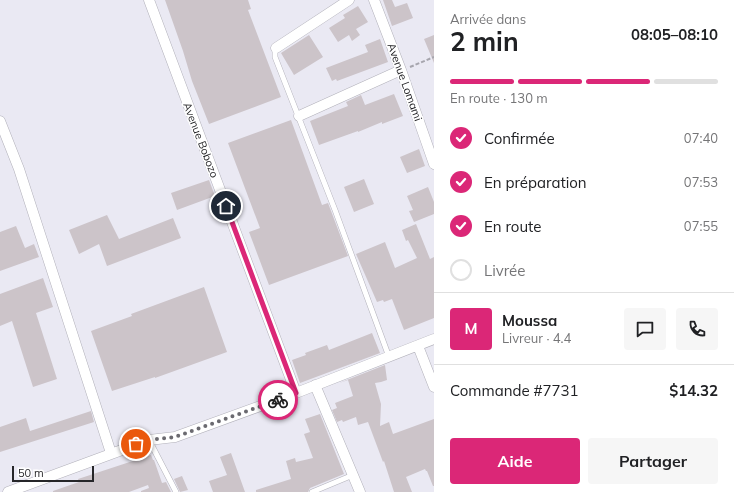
<!DOCTYPE html>
<html lang="fr">
<head>
<meta charset="utf-8">
<style>
  :root { --surface:#fff; --page:#f6f6f6; --text:#202124; --muted:#757577; --line:#e0e0e0; --accent:#db2777 }
  body { margin:0; font-family:Mulish,sans-serif; background:var(--page); color:var(--text); height:100vh; display:flex; flex-direction:column; font-size:15px; white-space:nowrap }
  * { box-sizing:border-box; margin:0 }
  p { font-size:13px; color:var(--muted) }
  .icon { flex:none; width:22px; height:22px; fill:none; stroke:currentColor; stroke-width:2; stroke-linecap:round; stroke-linejoin:round }
  .map { position:relative; flex:1; overflow:hidden }
  .sheet { display:flex; flex-direction:column; background:var(--surface); width:300px }
  .sheet>* { flex:none }
  .scale { position:absolute; left:12px; bottom:10px; width:82px; box-sizing:border-box; padding-left:4px; border:2px solid #262629; border-top:0; font-size:11px; line-height:14px; white-space:nowrap; color:#262629; -webkit-text-stroke:3px #fff; paint-order:stroke }
  .pin { position:absolute; display:grid; place-items:center; width:34px; height:34px; color:#fff; margin:-17px; border:2px solid #fff; border-radius:50%; box-shadow:0 1px 4px #0007 }
  .courier { position:absolute; display:grid; place-items:center; width:40px; height:40px; margin:-20px; border:3px solid #db2777; border-radius:50%; background:#fff; color:#222; box-shadow:0 1px 5px #0007 }
  .head em { font-style:normal; font-weight:700 }
  .head div { display:flex; flex-direction:column-reverse }
  .head { display:flex; align-items:center; justify-content:space-between; height:68px; padding:0 16px }
  h1 { font-size:26px; font-weight:700; line-height:30px }
  .bar { display:grid; grid-template-columns:repeat(4,1fr); gap:6px 4px; align-content:center; height:48px; padding:0 16px }
  .bar i { height:5px; border-radius:3px; background:var(--line) }
  .bar .active { background:var(--accent) }
  .bar p { grid-column:span 4 }
  .line { display:flex; align-items:center; gap:10px; padding:0 16px; border-top:1px solid var(--line) }
  .line div { flex:1 }
  .round { display:grid; place-items:center; flex:none; width:42px; height:42px; border-radius:4px; background:var(--page) }
  ol { padding:0 16px; list-style:none }
  li { display:flex; align-items:center; gap:12px; height:44px }
  li p { margin-inline-start:auto }
  li .icon { padding:4px; border-radius:50%; background:var(--accent); color:#fff; stroke-width:4 }
  li:last-child { color:var(--muted) }
  li i { width:22px; height:22px; border:2px solid var(--line); border-radius:50% }
  .action { display:flex; gap:8px; margin-top:auto; padding:8px 16px }
  .action a { flex:1; height:46px; border-radius:4px; background:var(--accent); color:#fff; font-size:16px; font-weight:700; line-height:46px; text-align:center }
  .action a+a { background:var(--page); color:var(--text) }
  main { display:flex; flex:1; min-height:0 }
  .map>svg:first-child { display:block }
</style>
</head>
<body>
<main>
<div class="map">
<svg width="434" height="492" viewBox="0 0 434 492">
  <rect width="100%" height="100%" fill="#eae9f3"/>
  <path fill="#ccc4c9" d="M165,0H248L251,9L248,10L281,97L209,124L192,81L183,51Z
    M383,0H392L395,7L407,3L413,18L392,26Z
    M358,6L368,22L356,29L360,35L352,41L349,35L338,42L329,28L345,18L343,15Z
    M309,35L323,57L294,75L281,53Z
    M434,35V63L424,39Z
    M380,39L388,62L337,81L336,79L332,81L326,68L368,52L365,45Z
    M394,94L403,116L382,124V122L358,132V131L319,145L310,121L348,106L346,102L361,95L365,105Z
    M291,120L322,205L328,203L348,256L269,285L249,232L260,228L228,143Z
    M419,149L425,166L407,173L400,157Z
    M364,179L374,204L354,212L344,187Z
    M209,180L215,196L177,210L171,193Z
    M428,187L434,202V214L414,222L409,211L413,210L407,196Z
    M107,215L119,239L173,218L181,238L107,266L99,244L79,254L69,230Z
    M416,224L430,259L434,257V318L404,330L392,299L384,302L383,300L377,302L356,254L385,242L395,268L417,258L408,240L406,241L402,230Z
    M16,226L25,248L34,244L39,257L0,271V232Z
    M43,278L53,307L36,313L57,379L33,387L12,321L0,326V294Z
    M204,287L227,352L155,378V377L112,391L91,331L132,316L131,314Z
    M372,333L380,353L300,383L292,360L306,355L305,353L327,345L329,350Z
    M385,365L387,380L381,382L375,383L381,404L380,426L389,422L393,434L434,419V486H433L427,471H426L425,469L406,477L412,492H394L384,461L383,462L368,422L358,425L356,417L343,422L342,420L337,422L332,410L337,408L335,403L353,396L348,380L339,383Z
    M91,411L94,422L0,452V427L26,418L30,431Z
    M320,414L344,474L310,488L308,492H256V490L291,479L286,461L295,458L296,462L313,458L304,434L310,432L305,419Z
    M231,453L245,492H213L209,481L227,475L220,457Z
    M151,455L153,460H154L162,483L166,482L171,492H141V491L149,488L148,485L129,492H53V491L79,482L78,479Z
    M182,476L188,490L180,492L174,479Z"/>
  <g fill="none" stroke-linecap="round" stroke-linejoin="round">
    <g stroke="#b2b1ba" stroke-width="6">
      <path id="service" d="M276,48L275,51V57L335,210L389,357
        M149,440L176,492
        M312,492L353,475"/>
    </g>
    <g stroke="#b2b1ba" stroke-width="11">
      <path id="minor" d="M149,0L296,393
        M374,0L401,70L434,164
        M276,48L349,0
        M299,116L401,70
        M0,121L19,169L111,453
        M418,346L434,387
        M315,385L360,492
        M8,492L149,440L175,437L296,393L434,339"/>
    </g>
    <path stroke="#a6a5ad" stroke-width="2" stroke-dasharray="4 2" stroke-linecap="butt" d="M410,67L434,57"/>
    <use href="#service" stroke="#fff" stroke-width="5"/>
    <use href="#minor" stroke="#fff" stroke-width="10"/>
  </g>
  <g fill="none" stroke-linecap="round" stroke-linejoin="round">
    <path stroke="#6b6a70" stroke-width="4" stroke-dasharray="0 7.2" d="M136,444L149,440L175,437L278,400"/>
    <path stroke="#db2777" stroke-width="5" d="M226,206L296,393L278,400"/>
  </g>
  <g text-anchor="middle" stroke-width="3" stroke-linejoin="round" paint-order="stroke">
    <g font-size="11" fill="#262629" stroke="#fff">
      <text transform="translate(405 82) rotate(70)" y="4">Avenue Lomami</text>
      <text transform="translate(201 140) rotate(69)" y="4">Avenue Bobozo</text>
    </g>
  </g>
</svg>
<div class="scale">50 m</div>
<div class="pin" style="left:136px;top:444px;background:#ea580c"><svg class="icon" aria-label="bag" viewBox="0 0 24 24"><path d="M5 8h14l-1 12H6zM9 8a3 3 0 0 1 6 0"/></svg></div>
<div class="pin" style="left:226px;top:206px;background:#1f2937"><svg class="icon" aria-label="home" viewBox="0 0 24 24"><path d="M3 11l9-7 9 7M6 9v11h12V9"/></svg></div>
<div class="courier" style="left:278px;top:400px"><svg class="icon" aria-label="bike" viewBox="0 0 24 24"><circle cx="6" cy="16" r="4"/><circle cx="18" cy="16" r="4"/><path d="M6 16l4-8h5l3 8M10 8l3 8H6M13 5h3"/></svg></div>
</div>
<section class="sheet">
<div class="head"><div><h1>2 min</h1><p>Arrivée dans</p></div><em>08:05–08:10</em></div>
<div class="bar"><i class="active"></i><i class="active"></i><i class="active"></i><i></i><p>En route · 130 m</p></div>
<ol>
<li><svg class="icon" aria-label="check" viewBox="0 0 24 24"><path d="M5 12l5 5 9-10"/></svg>Confirmée<p>07:40</p></li>
<li><svg class="icon" aria-label="check" viewBox="0 0 24 24"><path d="M5 12l5 5 9-10"/></svg>En préparation<p>07:53</p></li>
<li><svg class="icon" aria-label="check" viewBox="0 0 24 24"><path d="M5 12l5 5 9-10"/></svg>En route<p>07:55</p></li>
<li><i></i>Livrée</li>
</ol>
<div class="line" style="height:72px"><b class="round" style="background:var(--accent);color:#fff">M</b><div><b>Moussa</b><p>Livreur · 4.4</p></div><a class="round"><svg class="icon" aria-label="chat" viewBox="0 0 24 24"><path d="M4 5h16v11H9l-5 4z"/></svg></a><a class="round"><svg class="icon" aria-label="phone" viewBox="0 0 24 24"><path d="M5 4h4l2 5-3 2q2 4 5 5l2-3 5 2v4C11 20 4 13 5 4z"/></svg></a></div>
<div class="line" style="height:52px"><div>Commande #7731</div><b>$14.32</b></div>
<div class="action"><a>Aide</a><a>Partager</a></div>
</section>
</main>
</body>
</html>
